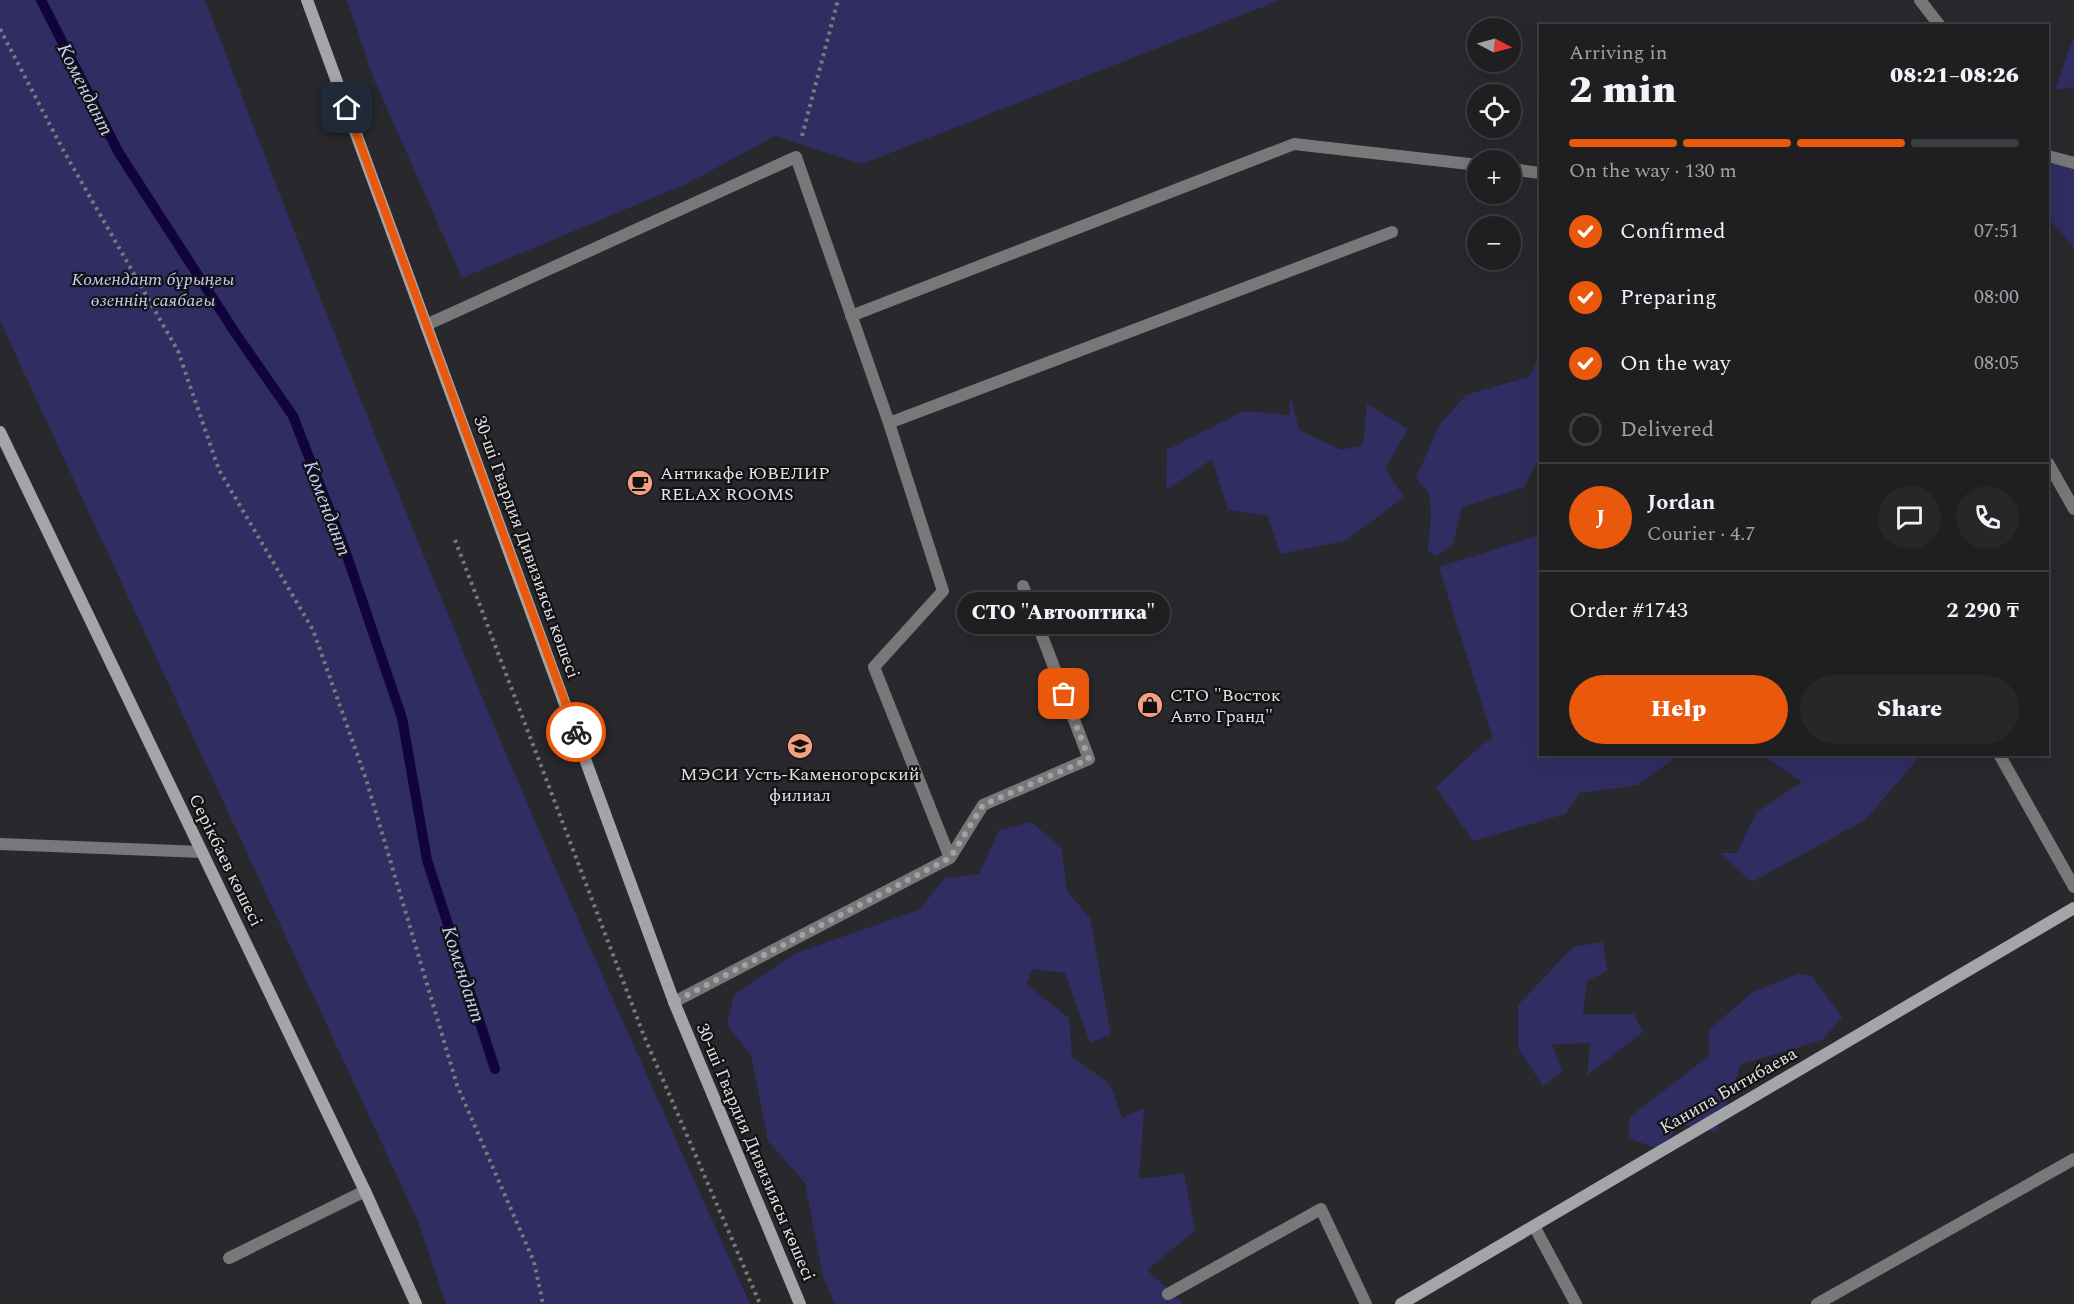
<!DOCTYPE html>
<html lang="en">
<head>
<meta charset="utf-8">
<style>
  :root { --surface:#1f1f22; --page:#27272a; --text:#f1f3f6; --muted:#a1a2a5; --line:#3c3d40; --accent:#ea580c }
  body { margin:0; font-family:Spectral,serif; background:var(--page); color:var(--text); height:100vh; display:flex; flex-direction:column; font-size:22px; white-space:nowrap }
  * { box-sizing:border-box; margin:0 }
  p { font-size:20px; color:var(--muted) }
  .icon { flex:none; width:33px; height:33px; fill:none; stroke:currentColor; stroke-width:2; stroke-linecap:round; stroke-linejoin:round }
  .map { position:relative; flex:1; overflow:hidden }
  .drawer { position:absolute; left:1539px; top:24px; width:510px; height:732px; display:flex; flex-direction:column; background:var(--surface); border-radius:0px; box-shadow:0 6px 24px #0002,0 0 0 2px var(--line) }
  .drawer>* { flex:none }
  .needle { width:39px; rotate:96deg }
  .buttons { position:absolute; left:1467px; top:18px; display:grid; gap:12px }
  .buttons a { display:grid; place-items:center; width:54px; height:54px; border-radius:50%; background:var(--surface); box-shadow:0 6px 24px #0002,0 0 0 2px var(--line); font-size:30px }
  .pin { position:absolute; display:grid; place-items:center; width:51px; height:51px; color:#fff; margin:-26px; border-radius:12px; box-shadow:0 3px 9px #0006 }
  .courier { position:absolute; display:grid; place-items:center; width:60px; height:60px; margin:-30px; border:4px solid #ea580c; border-radius:50%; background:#fff; color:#222; box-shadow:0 2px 8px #0007 }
  .bubble { position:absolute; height:42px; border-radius:21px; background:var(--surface); box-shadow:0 6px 24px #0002,0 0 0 2px var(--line); font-size:20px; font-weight:800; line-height:42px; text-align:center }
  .summary em { font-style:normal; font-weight:800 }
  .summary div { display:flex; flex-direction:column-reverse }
  .summary { display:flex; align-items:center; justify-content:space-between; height:102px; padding:0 30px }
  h1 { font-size:39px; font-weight:800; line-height:45px }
  .bar { display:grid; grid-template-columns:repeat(4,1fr); gap:9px 6px; align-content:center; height:72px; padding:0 30px }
  .bar i { height:8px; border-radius:4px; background:var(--line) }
  .bar .on { background:var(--accent) }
  .bar p { grid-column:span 4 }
  .line { display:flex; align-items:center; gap:15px; padding:0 30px; border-top:2px solid var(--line) }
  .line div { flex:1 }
  .round { display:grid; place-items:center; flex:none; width:63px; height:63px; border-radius:32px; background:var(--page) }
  ol { padding:0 30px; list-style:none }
  li { display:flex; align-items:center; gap:18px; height:66px }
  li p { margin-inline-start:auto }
  li .icon { padding:6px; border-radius:50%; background:var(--accent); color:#fff; stroke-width:4 }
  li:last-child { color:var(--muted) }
  li i { width:33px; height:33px; border:3px solid var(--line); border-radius:50% }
  .action { display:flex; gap:12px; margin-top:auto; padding:12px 30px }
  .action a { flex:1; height:69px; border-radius:36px; background:var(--accent); color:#fff; font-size:24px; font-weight:800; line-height:69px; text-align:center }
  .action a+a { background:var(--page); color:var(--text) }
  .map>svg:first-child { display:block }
</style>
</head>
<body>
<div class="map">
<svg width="2074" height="1304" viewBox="0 0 2074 1304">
  <rect width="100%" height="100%" fill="#29292d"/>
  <path fill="#302d63" d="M0,0H205C280,197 357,393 437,588C535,829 643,1067 750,1304H446L418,1221L0,321Z
    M347,0H1280L862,164L775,136L688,183L462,278L374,79Z
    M2074,36V87L2055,90Z
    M2074,155V248L2048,218V166Z
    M1540,355V461L1538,460L1524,487L1462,507L1453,543L1437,556L1428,551L1431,515L1429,493L1416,478L1440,424L1466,395L1529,377Z
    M1291,397L1299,430L1341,450L1363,445L1367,404L1408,429L1385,469L1404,497L1345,541L1280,554L1268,516L1228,510L1212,459L1166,490L1167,450L1244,411L1289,415Z
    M1540,535V754L1679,755L1638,785L1580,793L1565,814L1473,841L1436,787L1486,741L1493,739L1439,567Z
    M1697,754H1921V755L1865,820L1752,882L1720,853H1737L1756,813L1801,782L1762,755Z
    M1031,822L1061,847L1067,891L1090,918L1111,1035L1090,1043L1065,973L1032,969L1027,985L1069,1018L1072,1057L1110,1084L1122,1118L1144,1108L1139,1179L1184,1173L1195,1231L1147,1270L1183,1304H835L823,1276L805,1183L768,1141L751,1055L727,1025L734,995L796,953L919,910L945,878L979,874L999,830Z
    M1603,942L1607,971L1587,981L1583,1014H1634L1643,1032L1587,1075L1590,1043L1552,1044L1562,1072L1543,1086L1518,1048V1005L1573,947Z
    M1799,974L1813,977L1842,1018L1822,1040L1741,1064L1716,1132L1679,1124L1661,1150L1628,1138L1630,1117L1709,1056V1030L1754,991Z"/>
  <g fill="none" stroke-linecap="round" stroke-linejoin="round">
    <path stroke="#11043d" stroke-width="10" d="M41,0L119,153L234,331L293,416L344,547L402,718L427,860L495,1069"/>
    <path stroke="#79797c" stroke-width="4" stroke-dasharray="3 4.5" stroke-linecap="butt" d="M0,29L62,148L178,351L219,470L313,630L366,779L457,1085L534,1262L543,1304
      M802,136L838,0
      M455,540L644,1036L760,1304"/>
    <path stroke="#78787a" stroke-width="12" d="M2048,156L2074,163
      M1510,169L1540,173
      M851,316L1294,144L1478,165
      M426,325L796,157L889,423L943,591L874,667L950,858
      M889,423L1392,232
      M2048,463L2074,509
      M1999,754L2074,887
      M0,844L202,852
      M674,1002L950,858L983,805L1089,759L1023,586
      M1534,1226L1576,1304
      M229,1258L365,1191
      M1168,1294L1321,1209L1366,1304
      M1817,1304L2074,1159"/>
    <path stroke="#78787a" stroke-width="12" d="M1920,0L1940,26"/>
    <path stroke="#a4a5a8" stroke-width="12" d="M307,0L674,1002L800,1304
      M0,432L365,1191L416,1304
      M1401,1304L2074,908"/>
  </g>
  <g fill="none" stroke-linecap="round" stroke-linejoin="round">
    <path stroke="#a2a2a5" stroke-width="6" stroke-dasharray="0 10.8" d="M576,732L674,1002L950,858L983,805L1089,759L1064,694"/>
    <path stroke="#ea580c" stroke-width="8" d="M347,108L576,732"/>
  </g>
  <defs>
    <g id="cafe-disc" transform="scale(1.35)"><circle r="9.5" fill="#f2a07f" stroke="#121214"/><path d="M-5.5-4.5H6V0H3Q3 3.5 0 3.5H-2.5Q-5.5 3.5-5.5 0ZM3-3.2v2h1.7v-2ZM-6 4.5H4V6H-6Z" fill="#111"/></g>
    <g id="shop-disc" transform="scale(1.35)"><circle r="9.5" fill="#f2a07f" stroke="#121214"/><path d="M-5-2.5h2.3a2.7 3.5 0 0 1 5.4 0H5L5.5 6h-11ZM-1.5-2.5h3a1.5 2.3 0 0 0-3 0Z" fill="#111"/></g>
    <g id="university-disc" transform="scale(1.35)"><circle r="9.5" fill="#f2a07f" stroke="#121214"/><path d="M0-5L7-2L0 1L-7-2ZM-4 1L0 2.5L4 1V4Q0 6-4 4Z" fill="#111"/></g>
  </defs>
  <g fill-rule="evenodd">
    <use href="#cafe-disc" x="640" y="483"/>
    <use href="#shop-disc" x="1150" y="705"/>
    <use href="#university-disc" x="800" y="746"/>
  </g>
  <g text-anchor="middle" stroke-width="4.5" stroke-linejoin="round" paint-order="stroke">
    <g font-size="18" font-style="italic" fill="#c8cbf8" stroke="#121214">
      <text x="153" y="285">Комендант бұрыңғы<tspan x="153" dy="21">өзеннің саябағы</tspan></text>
    </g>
    <g font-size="18" fill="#e3e3e5" stroke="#121214" text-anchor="start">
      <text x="660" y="479">Антикафе ЮВЕЛИР<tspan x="660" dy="21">RELAX ROOMS</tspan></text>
      <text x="1170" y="701">СТО "Восток<tspan x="1170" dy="21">Авто Гранд"</tspan></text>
      <text x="800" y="780" text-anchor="middle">МЭСИ Усть-Каменогорский<tspan x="800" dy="21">филиал</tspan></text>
    </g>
    <g font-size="18" fill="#e3e3e5" stroke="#121214">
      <text transform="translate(527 547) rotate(70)" y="6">30-ші Гвардия Дивизиясы көшесі</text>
      <text transform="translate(226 860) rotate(64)" y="6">Серікбаев көшесі</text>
      <text transform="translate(1728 1090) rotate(-30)" y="6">Канипа Битибаева</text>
      <text transform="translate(756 1152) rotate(67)" y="6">30-ші Гвардия Дивизиясы көшесі</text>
    </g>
    <g font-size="20" font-style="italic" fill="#cbcefb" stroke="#121214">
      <text transform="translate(86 89) rotate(63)" y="7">Комендант</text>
      <text transform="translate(328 508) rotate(69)" y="7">Комендант</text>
      <text transform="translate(464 974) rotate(72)" y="7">Комендант</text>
    </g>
  </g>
</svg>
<div class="buttons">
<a><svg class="needle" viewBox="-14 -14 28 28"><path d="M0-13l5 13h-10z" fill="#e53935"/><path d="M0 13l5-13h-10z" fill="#a1a2a5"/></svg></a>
<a><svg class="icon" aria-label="locate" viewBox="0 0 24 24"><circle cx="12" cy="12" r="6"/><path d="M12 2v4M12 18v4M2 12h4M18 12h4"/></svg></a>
<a>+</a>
<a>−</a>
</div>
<div class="pin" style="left:1064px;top:694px;background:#ea580c"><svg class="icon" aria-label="bag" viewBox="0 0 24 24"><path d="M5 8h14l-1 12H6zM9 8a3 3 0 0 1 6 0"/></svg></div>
<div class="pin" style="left:347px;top:108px;background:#1f2937"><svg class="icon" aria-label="home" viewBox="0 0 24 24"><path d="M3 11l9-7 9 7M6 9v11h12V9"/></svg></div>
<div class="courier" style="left:576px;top:732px"><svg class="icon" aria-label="bike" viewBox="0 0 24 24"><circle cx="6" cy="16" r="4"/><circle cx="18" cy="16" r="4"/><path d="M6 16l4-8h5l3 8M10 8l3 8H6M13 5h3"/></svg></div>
<div class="bubble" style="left:957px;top:592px;width:213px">СТО &quot;Автооптика&quot;</div>
<section class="drawer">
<div class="summary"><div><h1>2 min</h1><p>Arriving in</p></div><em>08:21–08:26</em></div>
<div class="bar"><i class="on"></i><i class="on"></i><i class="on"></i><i></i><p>On the way · 130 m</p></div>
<ol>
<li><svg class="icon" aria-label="check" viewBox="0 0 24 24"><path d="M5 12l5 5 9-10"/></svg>Confirmed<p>07:51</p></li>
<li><svg class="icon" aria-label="check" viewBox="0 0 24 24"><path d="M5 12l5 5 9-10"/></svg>Preparing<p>08:00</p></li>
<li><svg class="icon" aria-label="check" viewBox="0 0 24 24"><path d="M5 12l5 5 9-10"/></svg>On the way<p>08:05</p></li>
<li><i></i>Delivered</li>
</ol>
<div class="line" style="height:108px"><b class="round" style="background:var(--accent);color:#fff">J</b><div><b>Jordan</b><p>Courier · 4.7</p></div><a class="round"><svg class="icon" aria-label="chat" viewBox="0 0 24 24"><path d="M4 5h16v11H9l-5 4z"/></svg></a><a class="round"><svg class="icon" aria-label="phone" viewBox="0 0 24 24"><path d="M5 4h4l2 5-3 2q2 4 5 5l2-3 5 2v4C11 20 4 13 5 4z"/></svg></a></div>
<div class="line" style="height:78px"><div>Order #1743</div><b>2 290 ₸</b></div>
<div class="action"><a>Help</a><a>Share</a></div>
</section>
</div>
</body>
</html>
